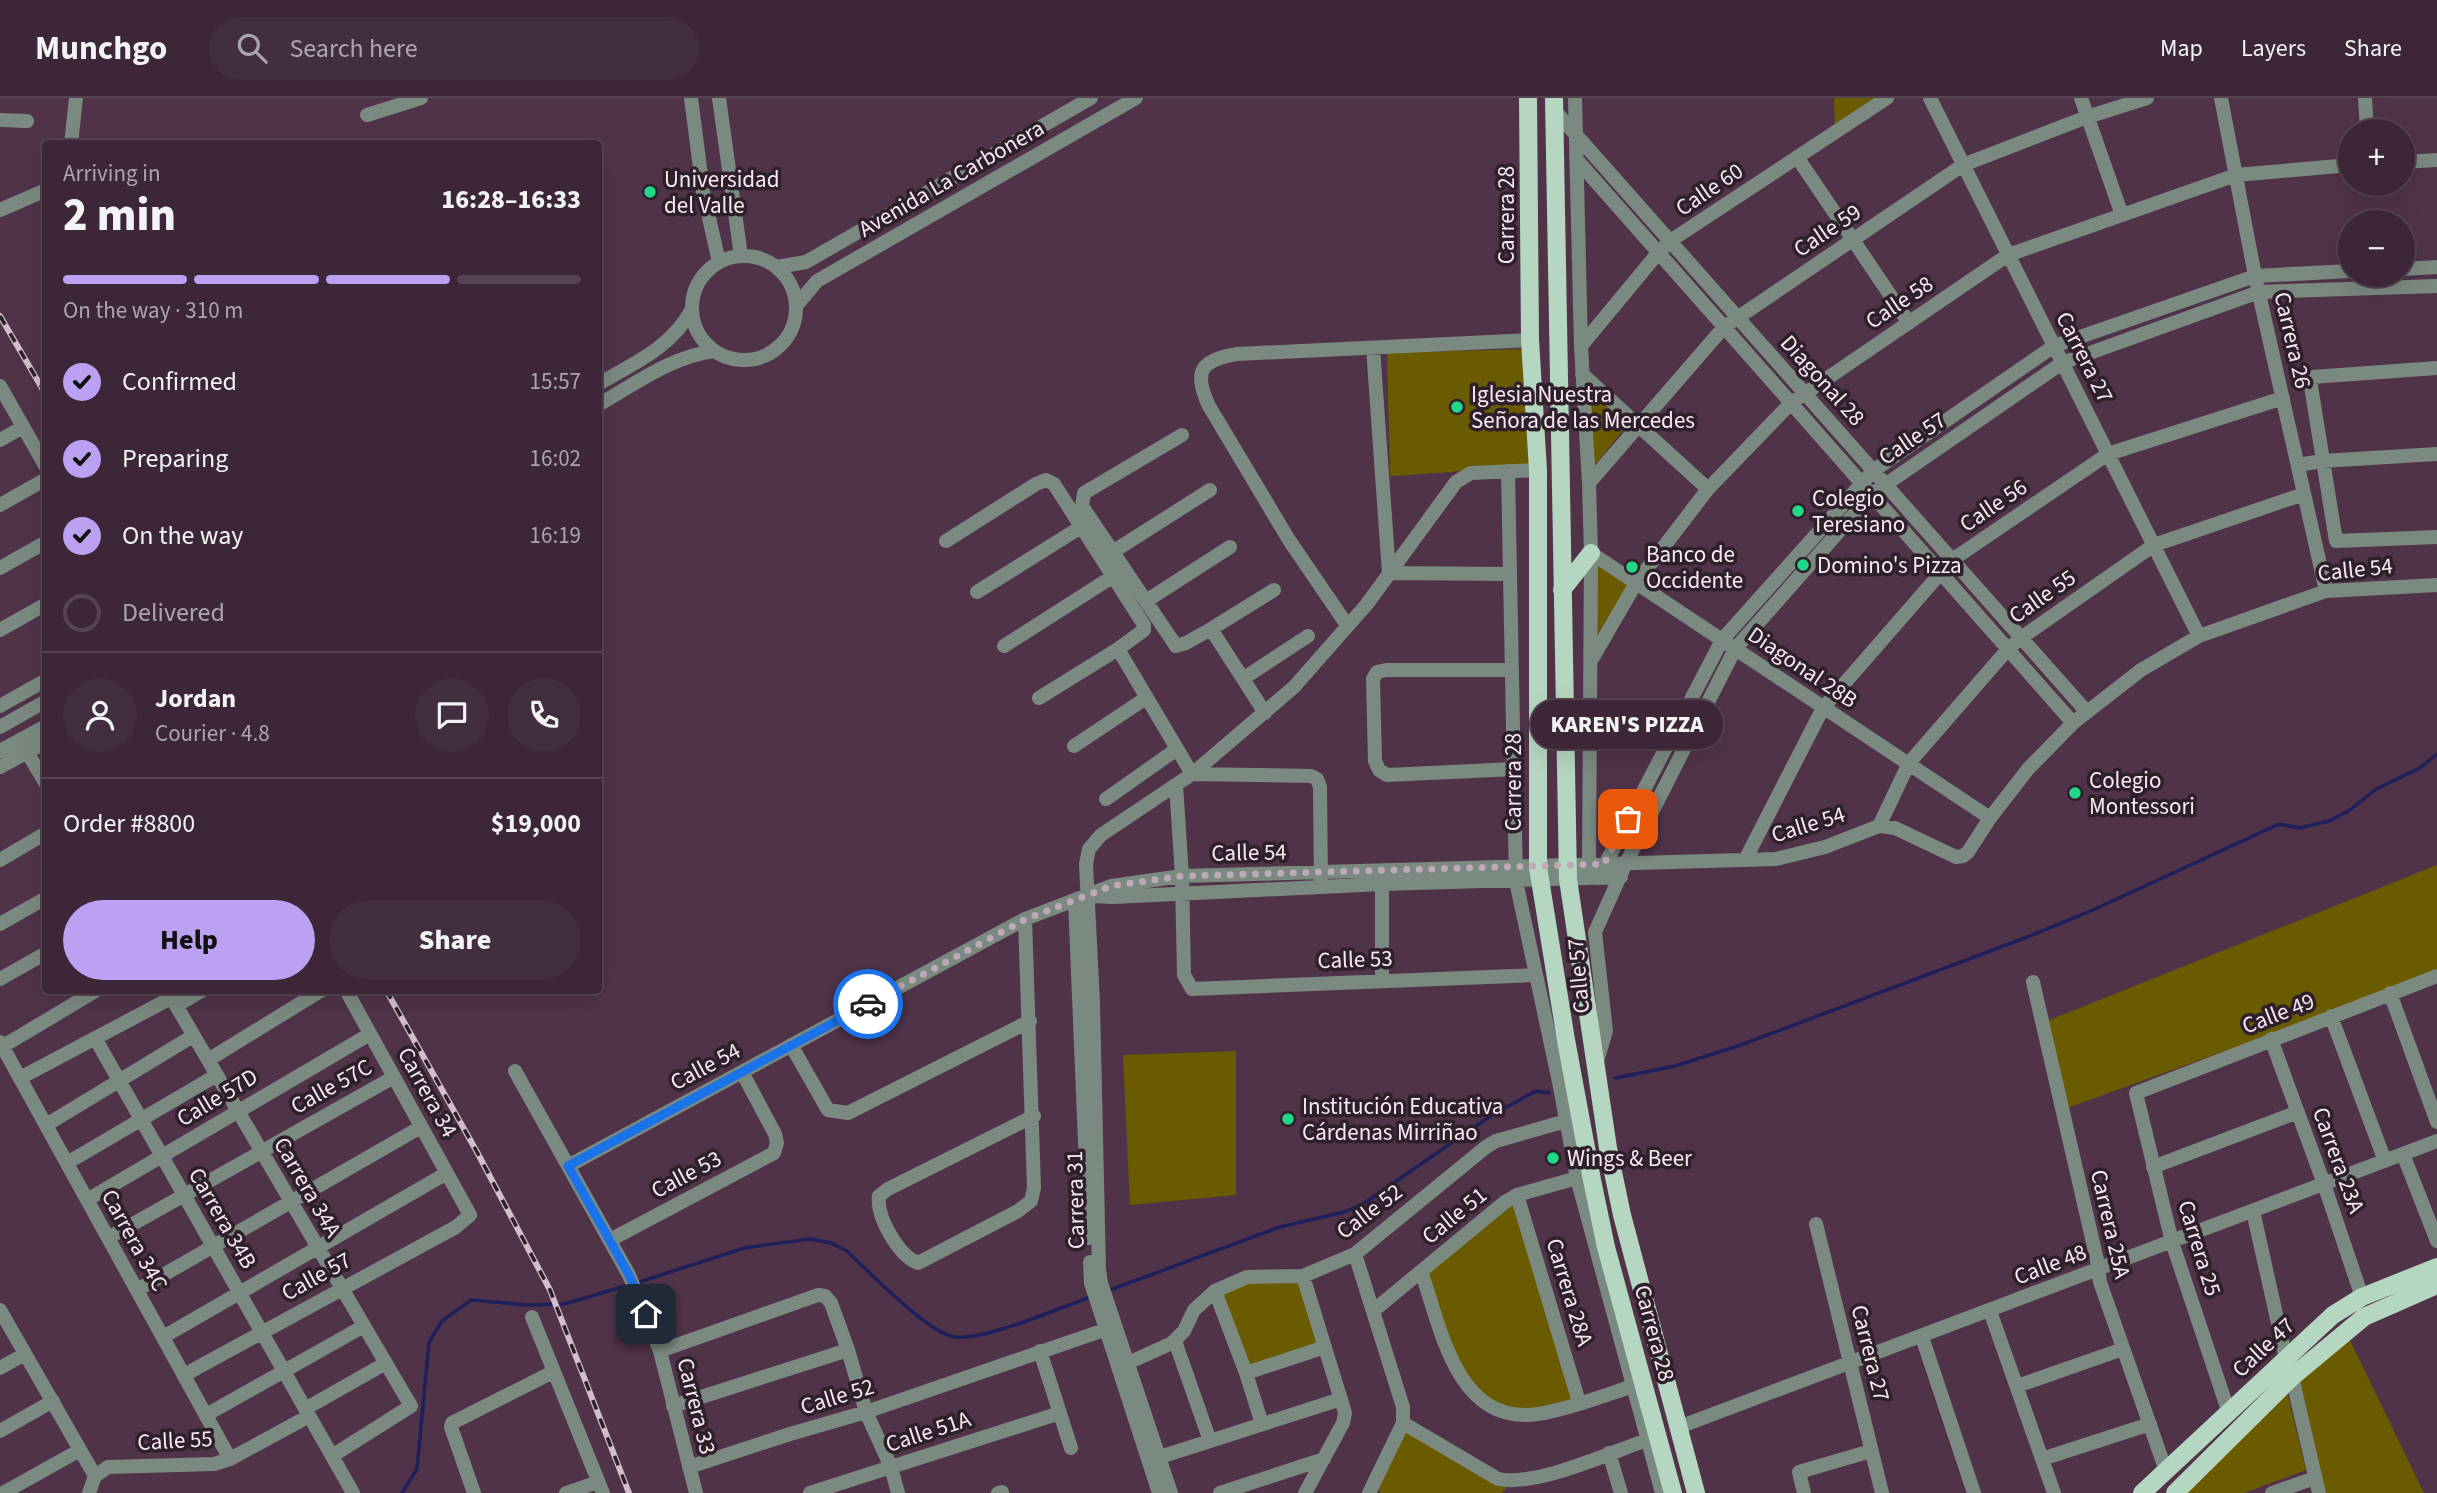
<!DOCTYPE html>
<html lang="en">
<head>
<meta charset="utf-8">
<style>
  :root { --surface:#3c2637; --page:#432e3f; --text:#f1f3f6; --muted:#aca5ad; --line:#554352; --accent:#bca0f2 }
  body { margin:0; font-family:"Source Sans 3",sans-serif; background:var(--page); color:var(--text); height:100vh; display:flex; flex-direction:column; font-size:26px; white-space:nowrap }
  * { box-sizing:border-box; margin:0 }
  p { font-size:23px; color:var(--muted) }
  .icon { flex:none; width:38px; height:38px; fill:none; stroke:currentColor; stroke-width:2; stroke-linecap:round; stroke-linejoin:round }
  .map { position:relative; flex:1; overflow:hidden }
  .panel { position:absolute; left:42px; top:42px; width:560px; height:854px; display:flex; flex-direction:column; background:var(--surface); border-radius:7px; box-shadow:0 7px 28px #0002,0 0 0 2px var(--line) }
  .panel>* { flex:none }
  .controls { position:absolute; left:2338px; top:21px; display:grid; gap:14px }
  .controls a { display:grid; place-items:center; width:77px; height:77px; border-radius:50%; background:var(--surface); box-shadow:0 7px 28px #0002,0 0 0 2px var(--line); font-size:35px }
  .pin { position:absolute; display:grid; place-items:center; width:60px; height:60px; color:#fff; margin:-30px; border-radius:14px; box-shadow:0 4px 10px #0006 }
  .courier { position:absolute; display:grid; place-items:center; width:70px; height:70px; margin:-35px; border:5px solid #1a73e8; border-radius:50%; background:#fff; color:#222; box-shadow:0 2px 9px #0007 }
  .bubble { position:absolute; height:49px; border-radius:24px; background:var(--surface); box-shadow:0 7px 28px #0002,0 0 0 2px var(--line); font-size:23px; font-weight:800; line-height:49px; text-align:center }
  .overview em { font-style:normal; font-weight:800 }
  .overview div { display:flex; flex-direction:column-reverse }
  .overview { display:flex; align-items:center; justify-content:space-between; height:119px; padding:0 21px }
  h1 { font-size:46px; font-weight:800; line-height:52px }
  .bar { display:grid; grid-template-columns:repeat(4,1fr); gap:10px 7px; align-content:center; height:84px; padding:0 21px }
  .bar i { height:9px; border-radius:5px; background:var(--line) }
  .bar .active { background:var(--accent) }
  .bar p { grid-column:span 4 }
  .line { display:flex; align-items:center; gap:18px; padding:0 21px; border-top:2px solid var(--line) }
  .line div { flex:1 }
  .round { display:grid; place-items:center; flex:none; width:74px; height:74px; border-radius:37px; background:var(--page) }
  ol { padding:0 21px; list-style:none }
  li { display:flex; align-items:center; gap:21px; height:77px }
  li p { margin-inline-start:auto }
  li .icon { padding:7px; border-radius:50%; background:var(--accent); color:#111; stroke-width:4 }
  li:last-child { color:var(--muted) }
  li i { width:38px; height:38px; border:4px solid var(--line); border-radius:50% }
  .button { display:flex; gap:14px; margin-top:auto; padding:14px 21px }
  .button a { flex:1; height:80px; border-radius:42px; background:var(--accent); color:#111; font-size:28px; font-weight:800; line-height:80px; text-align:center }
  .button a+a { background:var(--page); color:var(--text) }
  header { display:flex; align-items:center; gap:42px; box-sizing:border-box; height:98px; padding:0 35px; background:var(--surface); border-bottom:2px solid var(--line) }
  header strong { font-size:33px }
  nav { display:flex; gap:38px; margin-inline-start:auto; font-size:24px }
  .search { width:490px; height:63px; background:var(--page); display:flex; align-items:center; gap:18px; box-sizing:border-box; padding:0 24px; border-radius:38px; color:var(--muted); font-size:26px }
  .map>svg:first-child { display:block }
</style>
</head>
<body>
<header>
<strong>Munchgo</strong>
<div class="search"><svg class="icon" aria-label="search" viewBox="0 0 24 24"><circle cx="10" cy="10" r="6"/><path d="M15 15l6 6"/></svg>Search here</div>
<nav><a>Map</a><a>Layers</a><a>Share</a></nav>
</header>
<div class="map">
<svg width="2437" height="1395" viewBox="0 0 2437 1395">
  <rect width="100%" height="100%" fill="#503349"/>
  <path fill="#6a5a00" d="M1834,0H1881L1835,32Z
    M1525,251L1532,367C1485,370 1438,376 1390,378L1387,255Z
    M1589,291L1630,324L1593,369Z
    M1598,466L1629,487L1594,542Z
    M2437,767V876L2062,1012L2042,925Z
    M1236,953V1097L1130,1107L1123,957Z
    M1517,1097L1579,1304L1542,1315L1496,1311L1463,1285L1421,1173Z
    M1303,1178L1325,1249L1246,1275L1215,1193L1247,1179Z
    M2346,1234L2424,1395H2320L2292,1279Z
    M2287,1294L2306,1372L2244,1395H2184Z
    M1405,1327L1509,1386L1502,1395H1380L1376,1383Z"/>
  <g fill="none" stroke-linecap="round" stroke-linejoin="round">
    <path stroke="#1f1f5b" stroke-width="3.5" d="M1615,980L1675,968L1738,948L2030,838L2093,812L2279,726L2299,730L2329,723L2350,712L2376,691L2420,670L2437,656
      M636,1185L744,1150L810,1141L831,1145L847,1153C868,1173 929,1236 955,1239C984,1243 1062,1209 1093,1198
      M1107,1193L1280,1129L1344,1114L1363,1106L1492,1017L1536,993L1549,995
      M402,1395L417,1371L429,1244L442,1223L471,1202L528,1207L564,1206L629,1187"/>
    <path stroke="#7b8a80" stroke-width="14" d="M691,0L703,93L719,164
      M719,0L741,158
      M1575,0L1581,248L1589,385L1591,455L1589,766
      M1930,0L2199,538
      M2081,0L2122,117
      M2221,0L2255,178L2326,493
      M2365,0L2367,33
      M1554,12L2086,613
      M367,17L421,0
      M0,22L27,23
      M71,46L76,0
      M1797,59L1909,225
      M1576,61L2073,625
      M2403,64L2437,62
      M0,112L46,92
      M692 210a52 52 0 1 1 104 0a52 52 0 1 1-104 0Z
      M777,169L806,164L1091,0
      M2403,171L2437,169
      M796,208L817,183L1136,0
      M1581,248L1658,155L1670,143L1887,0
      M1373,250L1389,475L1510,476
      M2437,270L2312,279L2310,282L2336,443L2437,439
      M1582,276L1708,391
      M598,286C635,265 672,249 692,211
      M0,288L46,369
      M598,307C635,286 672,258 715,253
      M1182,337L1084,395L1082,408L1176,548L1186,545L1211,531L1265,615
      M0,342L23,329
      M2298,367L2322,363L2437,356
      M1508,373L1516,783L1559,984L1577,1080L1662,1395
      M1589,385L1724,229L1963,67L2087,19L2147,0
      M0,407L46,381
      M946,443L1036,386L1046,382L1054,386L1144,527V532L1118,551L1192,676L1311,678L1317,681L1320,689L1321,788
      M1114,453L1210,392
      M1591,455L1990,720
      M0,470L46,444
      M977,494L1081,429
      M1146,503L1230,449
      M1347,527L1289,442L1209,308C1193,274 1200,262 1237,256L1530,242
      M1211,531L1274,492
      M0,532L46,506
      M1004,548L1112,479
      M1592,561L1636,485L1708,391L1791,305L2008,157L2236,77L2350,67
      M1511,572H1386L1377,574L1373,581L1375,663L1379,672L1387,677L1515,671
      M1244,580L1308,538
      M1039,600L1118,551
      M0,608L46,582
      M0,629L46,603
      M1074,648L1146,600
      M0,653L46,628
      M27,654L46,686
      M0,669L46,644
      M1176,687L1182,778L1184,877L1192,891L1536,877
      M1106,701L1177,651
      M1879,728L1909,665L2008,551L2021,540L2154,447L2304,396
      M0,762L46,735
      M1745,762L1823,610L1952,462L2108,356L2283,300
      M1598,780L1722,542L1873,373L2054,248L2255,178L2350,173
      M1093,798L1113,799L1382,786L1621,779
      M1075,802L1089,1140
      M1025,821L1034,1090L1031,1103L1018,1113L918,1165C899,1158 876,1119 879,1098L888,1091L1034,1018
      M0,826L46,800
      M0,881L46,855
      M1382,883V779
      M2033,884L2097,1162L2100,1184L2166,1373
      M167,892L411,1308L332,1358
      M2390,895L2437,1024
      M176,908L203,892
      M2331,918L2385,1063
      M95,940L353,1395
      M2271,941L2324,1086L2362,1199
      M0,944L230,1361
      M791,947L828,1012L848,1015L1030,923
      M0,950L97,892
      M208,962L322,892
      M1597,963L1606,933L1595,834L1626,765L1735,551L1872,396L2062,265L2259,194L2437,188
      M515,973L629,1177L660,1253L696,1395
      M20,980L171,900
      M46,1027L193,938
      M2403,1056L2437,1143
      M67,1065L217,977
      M568,1068L1025,821L1111,788L1182,778L1776,761L1825,749L1879,728L1895,730L1956,759L1963,758L1968,754L1990,720L2028,671L2073,625L2141,572L2199,538L2326,493L2437,487
      M2153,1069L2298,1014
      M1517,1097L1579,1304
      M87,1102L370,936
      M2253,1113L2286,1261
      M1816,1126L1882,1395
      M108,1140L394,979
      M610,1142L774,1055L777,1045L775,1036L742,974
      M1355,1156L1403,1309V1325L1369,1395
      M1090,1164L1091,1185L1159,1395
      M1421,1173C1440,1227 1455,1320 1528,1317C1556,1316 1605,1297 1633,1288
      M1303,1178L1345,1315L1343,1325L1305,1395
      M137,1192L421,1029
      M1215,1193L1246,1275L1262,1326
      M0,1212L95,1378
      M1373,1213L1505,1104L1517,1097L1577,1080
      M1990,1213L2054,1395
      M532,1219L603,1395
      M163,1239L447,1075
      M1922,1239L1974,1395
      M1175,1243L1210,1343
      M660,1253L818,1197L825,1198L831,1205L848,1252L866,1314L891,1369L898,1395
      M1040,1253L1071,1350
      M1128,1265L1172,1245L1184,1233L1194,1212L1215,1193L1247,1179L1303,1178L1355,1156L1486,1049L1496,1043L1566,1023
      M0,1270L25,1256
      M1246,1275L1325,1249
      M184,1277L456,1129L470,1117L346,892
      M2292,1279L2319,1395
      M2017,1288L2123,1251
      M673,1308L848,1252
      M305,1311L386,1265
      M2229,1315L2172,1144L2136,995L2437,878
      M206,1317L364,1228
      M1403,1325L1498,1381C1536,1389 1609,1355 1647,1342
      M1679,1329L2437,1043
      M0,1333L53,1303
      M1609,1355L1621,1395
      M1160,1359L1341,1301
      M2042,1361L2150,1326
      M689,1369L790,1336L866,1314L1113,1229
      M3,1395L80,1352
      M89,1395L95,1378L108,1369L214,1366L230,1361L309,1318
      M474,1395L451,1329L452,1325L553,1274
      M566,1395L598,1384
      M810,1395L1060,1315
      M998,1395L1002,1394
      M1171,1395L1101,1185L1099,1172L1093,905L1086,766L1089,751L1101,737L1192,676L1294,589L1367,506L1456,384L1471,375L1538,372
      M1220,1395L1324,1361
      M1804,1395L1799,1374L1871,1353
      M2272,1395L2315,1380"/>
    <path stroke="#b5d6c0" stroke-width="18" d="M1528,0L1530,242L1538,372V769L1566,942L1592,1082L1606,1149L1673,1395
      M1554,0L1568,781L1608,1050L1622,1117L1696,1395
      M1562,492L1591,455
      M2142,1395L2333,1217L2362,1199L2437,1169
      M2175,1395L2292,1279L2364,1219L2437,1187"/>
    <g stroke="#d3becd" stroke-width="6">
      <path id="rail" d="M0,218L46,297
        M386,892L477,1054L550,1192L629,1395"/>
    </g>
    <use href="#rail" stroke="#2e202a" stroke-width="3.5" stroke-dasharray="10" stroke-linecap="butt"/>
  </g>
  <g fill="none" stroke-linecap="round" stroke-linejoin="round">
    <path stroke="#bfa9b9" stroke-width="7" stroke-dasharray="0 12.6" d="M868,906L1026,821L1111,788L1182,778L1604,766L1628,721"/>
    <path stroke="#1a73e8" stroke-width="9" d="M646,1216L629,1177L568,1068L868,906"/>
  </g>
  <g fill="#20d887" stroke="#2e202a" stroke-width="2.5">
    <circle cx="650" cy="94" r="7"/>
    <circle cx="1457" cy="309" r="7"/>
    <circle cx="1798" cy="413" r="7"/>
    <circle cx="1803" cy="467" r="7"/>
    <circle cx="1632" cy="469" r="7"/>
    <circle cx="2075" cy="695" r="7"/>
    <circle cx="1288" cy="1021" r="7"/>
    <circle cx="1553" cy="1060" r="7"/>
  </g>
  <g text-anchor="middle" stroke-width="7" stroke-linejoin="round" paint-order="stroke">
    <g font-size="23" fill="#fbe8f5" stroke="#2e202a">
      <text transform="translate(951 80) rotate(-30)" y="8">Avenida La Carbonera</text>
      <text transform="translate(1709 91) rotate(-34)" y="8">Calle 60</text>
      <text transform="translate(1506 117) rotate(-90)" y="8">Carrera 28</text>
      <text transform="translate(1827 132) rotate(-34)" y="8">Calle 59</text>
      <text transform="translate(1899 204) rotate(-34)" y="8">Calle 58</text>
      <text transform="translate(2293 242) rotate(77)" y="8">Carrera 26</text>
      <text transform="translate(2085 259) rotate(63)" y="8">Carrera 27</text>
      <text transform="translate(1823 282) rotate(48)" y="8">Diagonal 28</text>
      <text transform="translate(1912 340) rotate(-34)" y="8">Calle 57</text>
      <text transform="translate(1993 407) rotate(-34)" y="8">Calle 56</text>
      <text transform="translate(2355 471) rotate(-6)" y="8">Calle 54</text>
      <text transform="translate(2042 498) rotate(-35)" y="8">Calle 55</text>
      <text transform="translate(1803 569) rotate(34)" y="8">Diagonal 28B</text>
      <text transform="translate(1513 684) rotate(-90)" y="8">Carrera 28</text>
      <text transform="translate(1808 726) rotate(-17)" y="8">Calle 54</text>
      <text transform="translate(1249 754) rotate(-1)" y="8">Calle 54</text>
      <text transform="translate(1355 861) rotate(-2)" y="8">Calle 53</text>
      <text transform="translate(1578 878) rotate(-95)" y="8">Calle 57</text>
      <text transform="translate(2278 915) rotate(-21)" y="8">Calle 49</text>
      <text transform="translate(705 968) rotate(-28)" y="8">Calle 54</text>
      <text transform="translate(331 988) rotate(-29)" y="8">Calle 57C</text>
      <text transform="translate(428 994) rotate(61)" y="8">Carrera 34</text>
      <text transform="translate(217 999) rotate(-31)" y="8">Calle 57D</text>
      <text transform="translate(2339 1062) rotate(70)" y="8">Carrera 23A</text>
      <text transform="translate(686 1076) rotate(-28)" y="8">Calle 53</text>
      <text transform="translate(308 1089) rotate(60)" y="8">Carrera 34A</text>
      <text transform="translate(1075 1102) rotate(-91)" y="8">Carrera 31</text>
      <text transform="translate(1369 1113) rotate(-37)" y="8">Calle 52</text>
      <text transform="translate(1454 1117) rotate(-39)" y="8">Calle 51</text>
      <text transform="translate(223 1120) rotate(60)" y="8">Carrera 34B</text>
      <text transform="translate(2111 1126) rotate(77)" y="8">Carrera 25A</text>
      <text transform="translate(135 1142) rotate(61)" y="8">Carrera 34C</text>
      <text transform="translate(2200 1150) rotate(73)" y="8">Carrera 25</text>
      <text transform="translate(2050 1166) rotate(-21)" y="8">Calle 48</text>
      <text transform="translate(316 1178) rotate(-29)" y="8">Calle 57</text>
      <text transform="translate(1570 1194) rotate(73)" y="8">Carrera 28A</text>
      <text transform="translate(1655 1235) rotate(75)" y="8">Carrera 28</text>
      <text transform="translate(2263 1249) rotate(-43)" y="8">Calle 47</text>
      <text transform="translate(1871 1255) rotate(76)" y="8">Carrera 27</text>
      <text transform="translate(837 1298) rotate(-17)" y="8">Calle 52</text>
      <text transform="translate(697 1308) rotate(76)" y="8">Carrera 33</text>
      <text transform="translate(928 1333) rotate(-18)" y="8">Calle 51A</text>
      <text transform="translate(175 1342) rotate(-3)" y="8">Calle 55</text>
    </g>
    <g font-size="23" fill="#fbe8f5" stroke="#2e202a" text-anchor="start">
      <text x="664" y="89">Universidad<tspan x="664" dy="26">del Valle</tspan></text>
      <text x="1471" y="304">Iglesia Nuestra<tspan x="1471" dy="26">Señora de las Mercedes</tspan></text>
      <text x="1812" y="408">Colegio<tspan x="1812" dy="26">Teresiano</tspan></text>
      <text x="1646" y="464">Banco de<tspan x="1646" dy="26">Occidente</tspan></text>
      <text x="1817" y="475">Domino's Pizza</text>
      <text x="2089" y="690">Colegio<tspan x="2089" dy="26">Montessori</tspan></text>
      <text x="1302" y="1016">Institución Educativa<tspan x="1302" dy="26">Cárdenas Mirriñao</tspan></text>
      <text x="1567" y="1068">Wings &amp; Beer</text>
    </g>
  </g>
</svg>
<div class="controls">
<a>+</a>
<a>−</a>
</div>
<div class="pin" style="left:1628px;top:721px;background:#ea580c"><svg class="icon" aria-label="bag" viewBox="0 0 24 24"><path d="M5 8h14l-1 12H6zM9 8a3 3 0 0 1 6 0"/></svg></div>
<div class="pin" style="left:646px;top:1216px;background:#1f2937"><svg class="icon" aria-label="home" viewBox="0 0 24 24"><path d="M3 11l9-7 9 7M6 9v11h12V9"/></svg></div>
<div class="courier" style="left:868px;top:906px"><svg class="icon" aria-label="car" viewBox="0 0 24 24"><path d="M5 17H2v-5l4-1 3-4h7l3 4 3 1v5h-3M9 17h6M6 11h13"/><circle cx="7" cy="17" r="2"/><circle cx="17" cy="17" r="2"/></svg></div>
<div class="bubble" style="left:1531px;top:602px;width:192px">KAREN'S PIZZA</div>
<section class="panel">
<div class="overview"><div><h1>2 min</h1><p>Arriving in</p></div><em>16:28–16:33</em></div>
<div class="bar"><i class="active"></i><i class="active"></i><i class="active"></i><i></i><p>On the way · 310 m</p></div>
<ol>
<li><svg class="icon" aria-label="check" viewBox="0 0 24 24"><path d="M5 12l5 5 9-10"/></svg>Confirmed<p>15:57</p></li>
<li><svg class="icon" aria-label="check" viewBox="0 0 24 24"><path d="M5 12l5 5 9-10"/></svg>Preparing<p>16:02</p></li>
<li><svg class="icon" aria-label="check" viewBox="0 0 24 24"><path d="M5 12l5 5 9-10"/></svg>On the way<p>16:19</p></li>
<li><i></i>Delivered</li>
</ol>
<div class="line" style="height:126px"><a class="round"><svg class="icon" aria-label="person" viewBox="0 0 24 24"><circle cx="12" cy="8" r="4"/><path d="M4 21q1-7 8-7t8 7"/></svg></a><div><b>Jordan</b><p>Courier · 4.8</p></div><a class="round"><svg class="icon" aria-label="chat" viewBox="0 0 24 24"><path d="M4 5h16v11H9l-5 4z"/></svg></a><a class="round"><svg class="icon" aria-label="phone" viewBox="0 0 24 24"><path d="M5 4h4l2 5-3 2q2 4 5 5l2-3 5 2v4C11 20 4 13 5 4z"/></svg></a></div>
<div class="line" style="height:91px"><div>Order #8800</div><b>$19,000</b></div>
<div class="button"><a>Help</a><a>Share</a></div>
</section>
</div>
</body>
</html>
